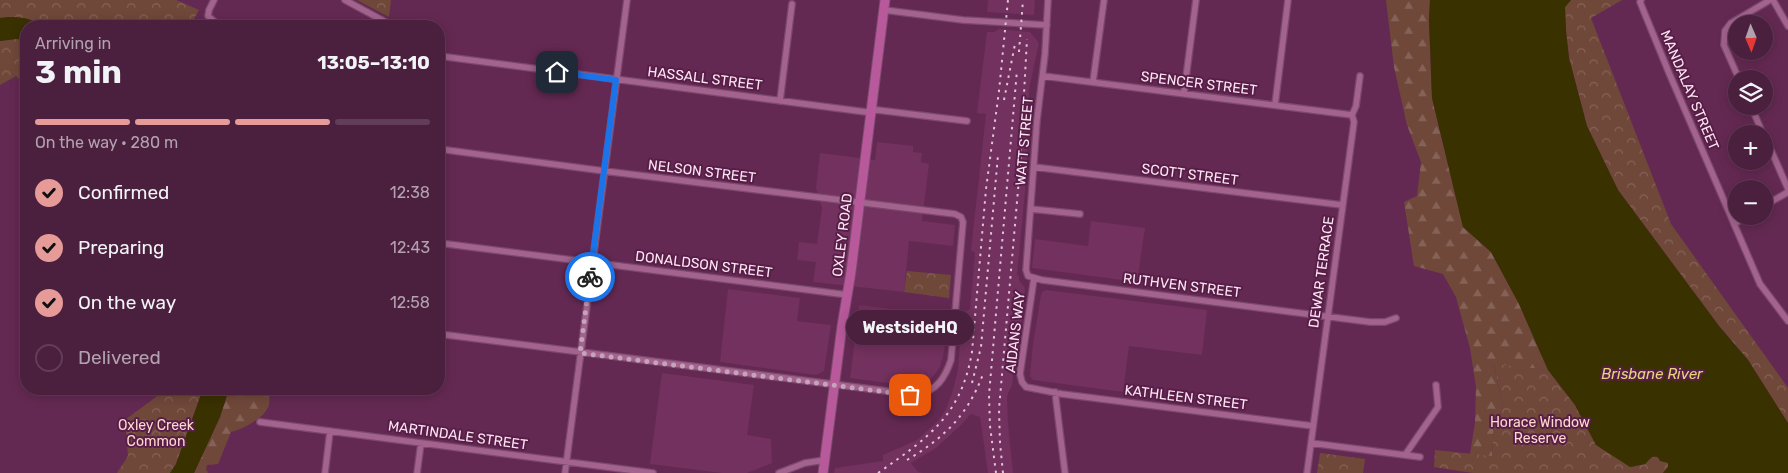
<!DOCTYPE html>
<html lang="en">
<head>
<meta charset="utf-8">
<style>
  :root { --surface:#4b1f3e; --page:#552c49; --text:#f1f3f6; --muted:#b2a2b0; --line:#623d58; --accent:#e69b98 }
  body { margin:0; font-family:Rubik,sans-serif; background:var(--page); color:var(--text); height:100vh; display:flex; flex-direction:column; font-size:19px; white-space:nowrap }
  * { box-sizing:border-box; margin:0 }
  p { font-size:16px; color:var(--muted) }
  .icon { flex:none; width:28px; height:28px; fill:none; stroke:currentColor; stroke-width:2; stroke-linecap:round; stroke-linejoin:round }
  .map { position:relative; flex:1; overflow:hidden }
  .drawer { position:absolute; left:20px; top:20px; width:425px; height:375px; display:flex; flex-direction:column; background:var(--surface); border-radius:20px; box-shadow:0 2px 12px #0003,0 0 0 1px var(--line) }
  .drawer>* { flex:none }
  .needle { width:32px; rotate:178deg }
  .controls { position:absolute; left:1728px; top:15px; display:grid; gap:10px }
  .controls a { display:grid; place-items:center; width:45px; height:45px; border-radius:50%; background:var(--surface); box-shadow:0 2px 12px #0003,0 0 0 1px var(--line); font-size:25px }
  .pin { position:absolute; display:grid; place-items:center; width:42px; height:42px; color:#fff; margin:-21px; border-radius:10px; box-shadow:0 2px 8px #0006 }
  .courier { position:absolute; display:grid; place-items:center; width:50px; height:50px; margin:-25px; border:4px solid #1a73e8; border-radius:50%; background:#fff; color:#222; box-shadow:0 1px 6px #0007 }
  .bubble { position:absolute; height:35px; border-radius:18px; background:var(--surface); box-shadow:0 2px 12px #0003,0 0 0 1px var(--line); font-size:16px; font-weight:700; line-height:35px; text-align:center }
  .overview em { font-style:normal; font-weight:700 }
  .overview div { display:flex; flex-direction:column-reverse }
  .overview { display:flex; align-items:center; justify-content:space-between; height:85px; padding:0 15px }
  h1 { font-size:32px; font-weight:700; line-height:38px }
  .bar { display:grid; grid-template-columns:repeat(4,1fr); gap:8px 5px; align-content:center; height:60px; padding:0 15px }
  .bar i { height:6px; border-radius:4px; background:var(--line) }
  .bar .active { background:var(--accent) }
  .bar p { grid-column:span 4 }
  ol { padding:0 15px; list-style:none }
  li { display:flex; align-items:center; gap:15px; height:55px }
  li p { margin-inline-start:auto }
  li .icon { padding:5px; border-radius:50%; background:var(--accent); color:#111; stroke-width:4 }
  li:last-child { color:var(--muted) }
  li i { width:28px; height:28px; border:2px solid var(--line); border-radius:50% }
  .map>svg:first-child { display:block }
</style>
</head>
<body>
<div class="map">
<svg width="1788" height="473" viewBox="0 0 1788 473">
  <defs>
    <pattern id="forest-firs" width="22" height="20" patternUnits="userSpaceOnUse" patternTransform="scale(1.25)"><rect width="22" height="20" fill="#70483a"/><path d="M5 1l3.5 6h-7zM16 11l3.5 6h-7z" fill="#856257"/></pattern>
    <pattern id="park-crowns" width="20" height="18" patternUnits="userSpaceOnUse" patternTransform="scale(1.25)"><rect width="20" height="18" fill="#70483a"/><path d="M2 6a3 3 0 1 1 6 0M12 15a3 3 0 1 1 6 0" fill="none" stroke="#856257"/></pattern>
  </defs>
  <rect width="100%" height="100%" fill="#642952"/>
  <path fill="#72315e" d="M988,0H1035L1034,15L987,12Z
    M999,29L1030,32L1039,43L1029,89L1026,181L1017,275L1019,276V280L1025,288L1020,333L1017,336L1018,339L1012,385L1007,396L1008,424L1013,473H988L980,417L971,414L962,424L936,448L911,463L918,472L923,473H834L835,468L883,461V455L917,440L938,421L946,409L953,390L958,370L962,313L970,309L975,253L971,250L986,114L977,113L987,32H994Z
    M877,142L913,146V152L922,153L921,162L929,164L922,221L955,225L953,246L909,241L904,292L813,282L816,262L797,260L799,242L817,244L822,208L816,188L820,153L875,160Z
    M1091,221L1145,228L1137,282L1032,268L1035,239L1088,246Z
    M728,289L800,298L797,321L831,325L824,371L816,375L720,362Z
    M1046,290L1207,310L1202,355L1129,346L1123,392L1033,380L1030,376L1033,344L1041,295L1042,292Z
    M859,305L948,316L944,352L940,367L931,379L925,384L911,386L850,378Z
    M662,373L754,385L747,435L771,439L772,463L747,473H722L650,464Z"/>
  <path fill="url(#forest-firs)" d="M1386,0H1430L1429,20L1432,98L1463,227L1491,252L1519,304L1548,370L1494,365L1503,407L1494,425L1492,457L1470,454L1475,423L1476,387L1470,348L1456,297L1443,274L1414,266L1404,202L1417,196L1421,162L1407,125L1394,67Z
    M229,389H269C269,394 270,400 269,405C265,418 243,429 231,432L218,464L207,465L206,469L208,473H194L220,417Z"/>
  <path fill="url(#park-crowns)" d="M0,0H176L199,10L190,26H41C33,18 12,16 0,18Z
    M357,0H391L389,17Z
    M1571,0H1622L1591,18L1671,224L1788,388V423L1748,360L1719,326L1618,190L1587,126L1569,58L1566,31L1565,7Z
    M16,39L26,40V86L16,76L0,85V41Z
    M907,271L951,275L949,298L904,292Z
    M1494,364L1548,370L1575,405L1596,445L1632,467L1645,464L1650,458L1654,456L1668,463V467L1663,473H1473L1434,467L1435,450L1492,456L1494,425L1503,407Z
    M164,389H203L176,464L170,473H117L128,456L125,420L164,391Z
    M1320,453L1365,459L1363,473H1317Z"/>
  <path fill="#393100" d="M1430,0H1571L1565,7L1566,31L1569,58L1587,126L1618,190L1719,326L1748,360L1788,423V473H1663L1668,467V463L1660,461L1658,457C1651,455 1650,460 1645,464L1630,467L1596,445L1575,405L1548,370L1519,304L1491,252L1463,227L1432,98L1429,20Z
    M9,17C20,17 33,18 41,26H26V40L16,39L0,41V18Z
    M203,389H229L220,417L194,473H170L176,464Z"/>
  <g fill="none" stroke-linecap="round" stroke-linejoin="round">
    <g stroke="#7a496c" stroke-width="8">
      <path id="street" d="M214,0L209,10L208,16L215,22L222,26
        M345,0L393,26
        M1048,0L1045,54L1037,120L1026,270L1028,276L1042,280L1370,322H1385L1396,318
        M1641,0L1640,2L1669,73L1760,284L1788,321
        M1773,0L1788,26
        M884,10L963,20L1047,25
        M439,56L866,112L877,110L967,121
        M1043,76L1352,115
        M1739,79L1724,45L1725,31L1731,23L1770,0
        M1093,82L1104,0
        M1184,93L1196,0
        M780,101L792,4
        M1275,105L1288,0
        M1751,106L1763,134
        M1764,134L1788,189
        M439,149L612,172L955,214L961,217L963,222L951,360C945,378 937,390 918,395L439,334
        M1034,167L1342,205
        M1764,206L1788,192
        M1031,209L1080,214
        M1734,224L1747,216
        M439,243L848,295
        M1034,278L1020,374L1022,382L1026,387L1062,394L1313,426
        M1055,392L1065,473
        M260,422L653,473
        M1311,443L1420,457
        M1405,455L1438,407L1436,385
        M325,473L330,431
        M417,473L421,443
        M565,473L627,0
        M779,473L805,463L825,460
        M1307,473L1354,122L1352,115L1356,106L1360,76"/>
    </g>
    <g stroke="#7a496c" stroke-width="11">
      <path id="primary" d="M823,473L842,326L851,272L885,0"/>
    </g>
    <use href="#street" stroke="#a3638e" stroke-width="5.5"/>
    <use href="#primary" stroke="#b7599b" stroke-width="9"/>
    <path stroke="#e1c4d7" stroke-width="2" stroke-dasharray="2.5 5" stroke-linecap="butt" d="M1019,52L1023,0
      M1004,100L1015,44
      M972,383L981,347L998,155
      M907,460C944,438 968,415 983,374
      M878,473C928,438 961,416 972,352L986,189L999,91L1008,0
      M996,473L990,426L989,395L1017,70
      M1003,473L1000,443L999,409L1020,167L1027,39"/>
  </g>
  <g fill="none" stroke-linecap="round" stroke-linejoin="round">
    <path stroke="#c7a3bb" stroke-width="5" stroke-dasharray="0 9" d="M590,277L580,353L910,395"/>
    <path stroke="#1a73e8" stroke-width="6" d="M557,72L616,80L590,277"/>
  </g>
  <g text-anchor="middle" stroke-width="4" stroke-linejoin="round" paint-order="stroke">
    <g font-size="14" fill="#fce5f3" stroke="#581e48">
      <text transform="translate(705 78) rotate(7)" y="5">HASSALL STREET</text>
      <text transform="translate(1199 83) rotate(7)" y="5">SPENCER STREET</text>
      <text transform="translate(1690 90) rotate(67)" y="5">MANDALAY STREET</text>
      <text transform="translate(1024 141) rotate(-85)" y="5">WATT STREET</text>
      <text transform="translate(702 171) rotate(7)" y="5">NELSON STREET</text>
      <text transform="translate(1190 174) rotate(7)" y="5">SCOTT STREET</text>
      <text transform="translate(842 235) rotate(-83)" y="5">OXLEY ROAD</text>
      <text transform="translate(704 264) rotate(7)" y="5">DONALDSON STREET</text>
      <text transform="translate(1321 272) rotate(-82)" y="5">DEWAR TERRACE</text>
      <text transform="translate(1182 285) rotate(7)" y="5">RUTHVEN STREET</text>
      <text transform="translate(1015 332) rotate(-83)" y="5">AIDANS WAY</text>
      <text transform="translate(1186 397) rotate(7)" y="5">KATHLEEN STREET</text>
      <text transform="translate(458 435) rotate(8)" y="5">MARTINDALE STREET</text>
    </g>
    <g font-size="14" fill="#fdd8cb" stroke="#581e48">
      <text x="1540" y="427">Horace Window<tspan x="1540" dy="16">Reserve</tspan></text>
      <text x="156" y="430">Oxley Creek<tspan x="156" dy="16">Common</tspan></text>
    </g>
    <g font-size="15" font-style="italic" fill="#e4d57a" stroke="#581e48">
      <text x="1652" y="379">Brisbane River</text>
    </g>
  </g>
</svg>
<div class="controls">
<a><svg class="needle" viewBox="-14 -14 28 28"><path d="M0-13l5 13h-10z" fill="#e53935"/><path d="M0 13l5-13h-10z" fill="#b2a2b0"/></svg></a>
<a><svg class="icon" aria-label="layers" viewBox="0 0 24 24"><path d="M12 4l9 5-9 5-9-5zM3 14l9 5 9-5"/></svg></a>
<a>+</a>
<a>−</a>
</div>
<div class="pin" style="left:910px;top:395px;background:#ea580c"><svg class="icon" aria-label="bag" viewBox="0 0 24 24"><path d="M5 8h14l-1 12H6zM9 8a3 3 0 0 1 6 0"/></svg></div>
<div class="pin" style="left:557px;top:72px;background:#1f2937"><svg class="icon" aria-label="home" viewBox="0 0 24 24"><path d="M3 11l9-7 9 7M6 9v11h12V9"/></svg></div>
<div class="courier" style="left:590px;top:277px"><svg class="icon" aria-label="bike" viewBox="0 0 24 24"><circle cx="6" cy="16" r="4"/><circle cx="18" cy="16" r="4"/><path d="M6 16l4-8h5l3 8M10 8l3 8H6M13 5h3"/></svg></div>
<div class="bubble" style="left:846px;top:310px;width:128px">WestsideHQ</div>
<section class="drawer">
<div class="overview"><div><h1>3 min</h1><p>Arriving in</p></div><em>13:05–13:10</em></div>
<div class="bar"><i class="active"></i><i class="active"></i><i class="active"></i><i></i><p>On the way · 280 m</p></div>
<ol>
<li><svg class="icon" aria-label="check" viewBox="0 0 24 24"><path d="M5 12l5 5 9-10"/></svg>Confirmed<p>12:38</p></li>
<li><svg class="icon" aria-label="check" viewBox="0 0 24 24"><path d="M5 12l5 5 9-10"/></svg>Preparing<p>12:43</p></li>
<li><svg class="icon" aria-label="check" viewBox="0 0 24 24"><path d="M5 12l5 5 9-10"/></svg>On the way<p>12:58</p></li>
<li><i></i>Delivered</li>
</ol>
</section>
</div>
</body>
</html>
